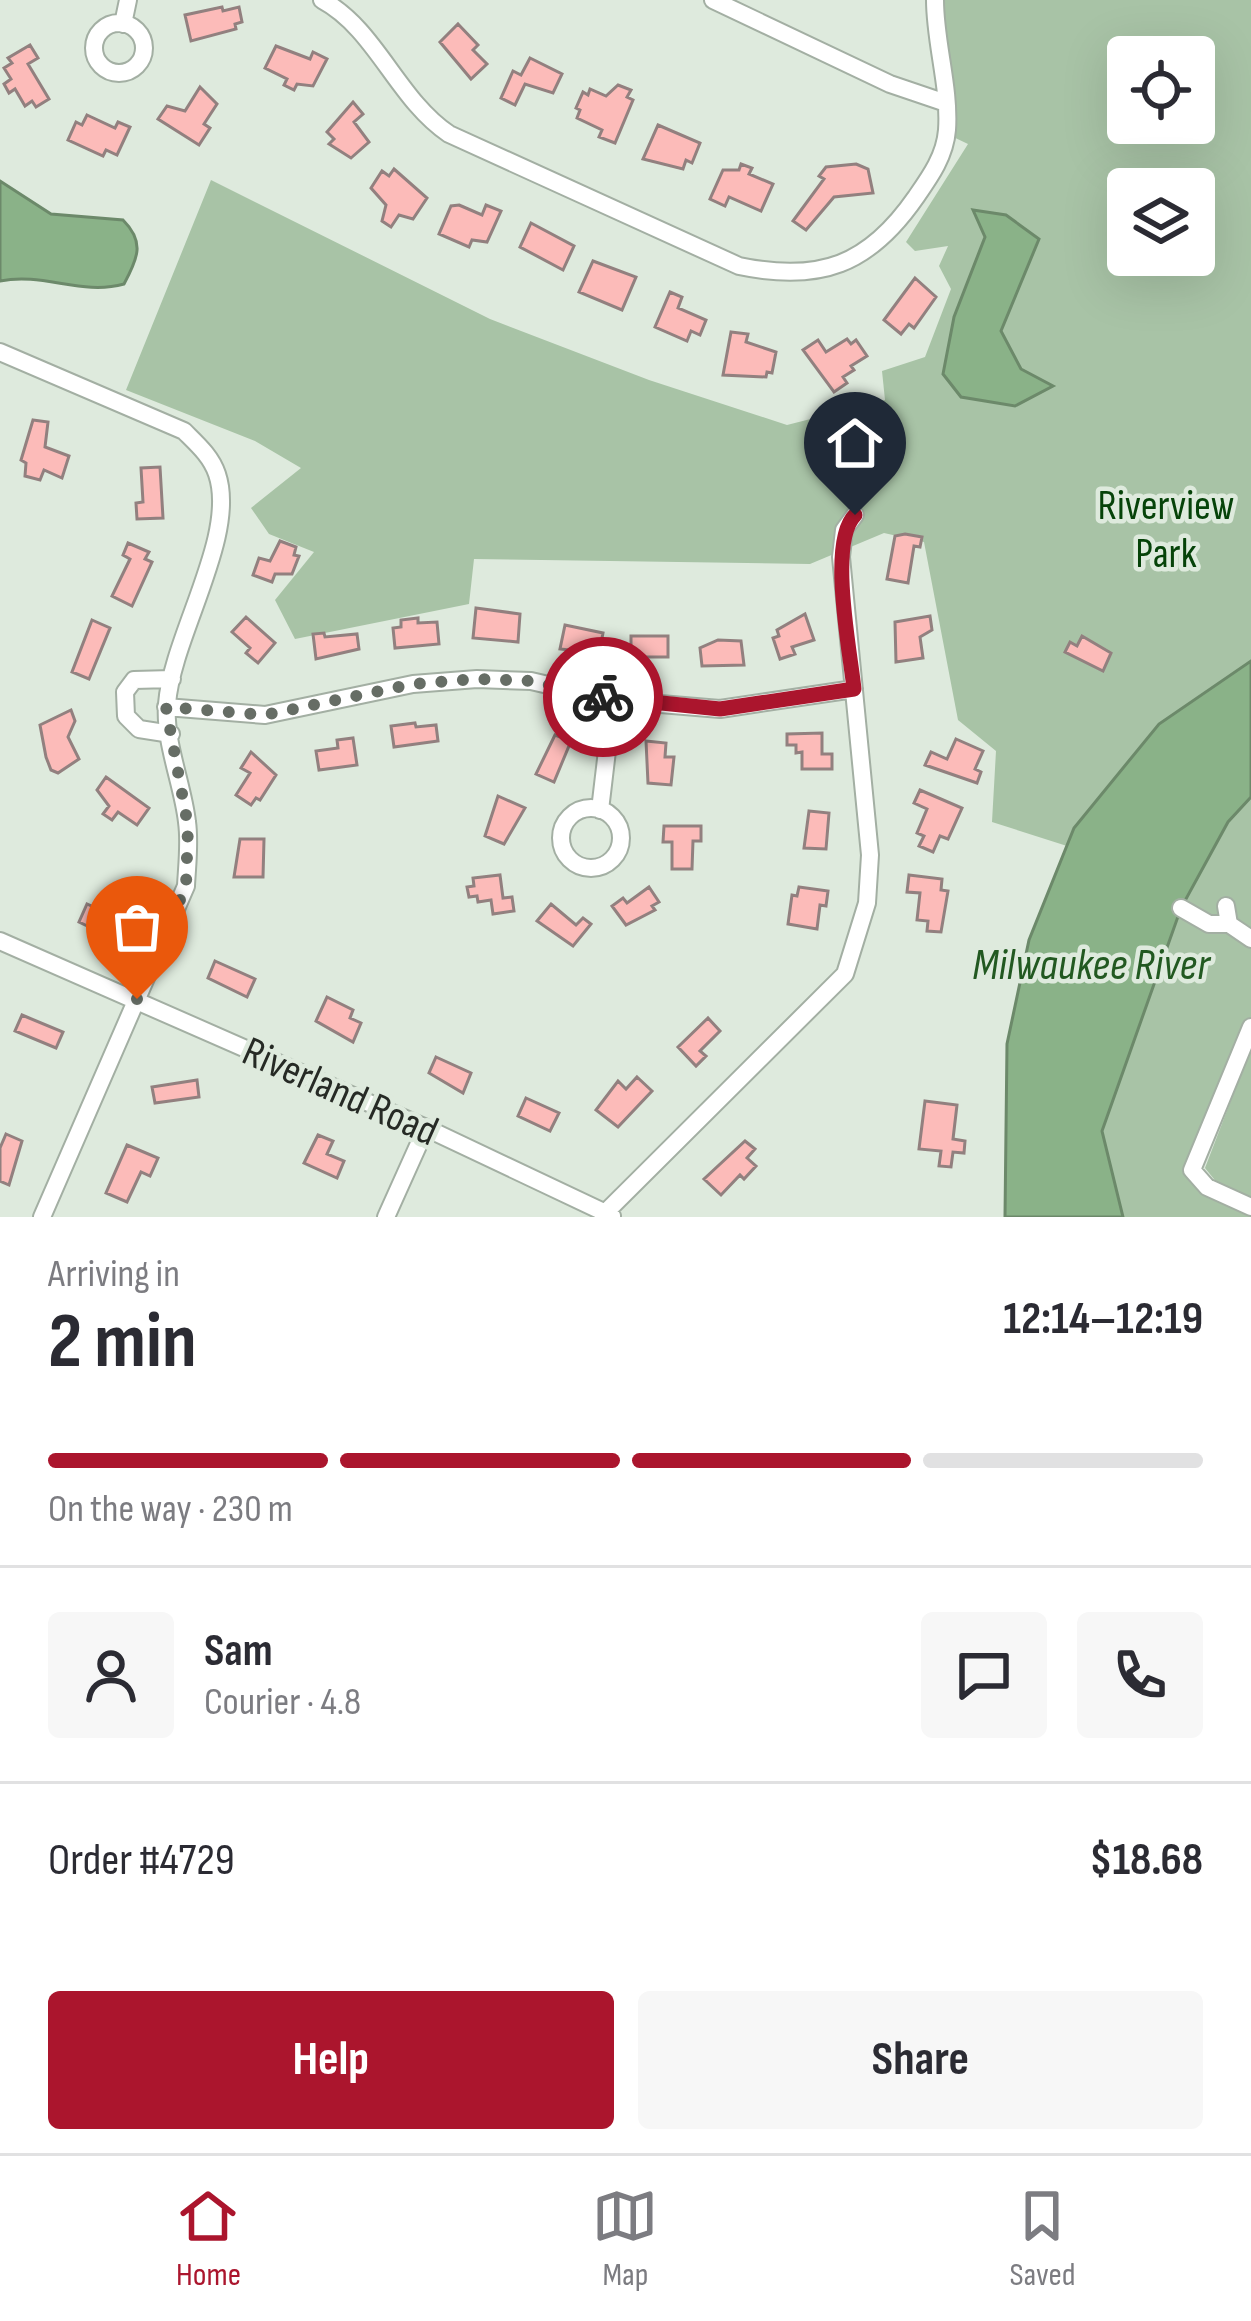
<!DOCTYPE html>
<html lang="en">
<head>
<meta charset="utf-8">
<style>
  :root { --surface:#fff; --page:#f7f7f7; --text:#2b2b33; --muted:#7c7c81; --line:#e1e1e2; --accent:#ab152d }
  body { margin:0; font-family:"Sofia Sans Condensed",sans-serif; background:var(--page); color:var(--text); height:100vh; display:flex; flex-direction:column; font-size:45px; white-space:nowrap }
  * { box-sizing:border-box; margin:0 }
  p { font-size:39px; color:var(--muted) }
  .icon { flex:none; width:66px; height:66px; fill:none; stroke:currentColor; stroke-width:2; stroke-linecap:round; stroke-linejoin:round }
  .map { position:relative; height:1217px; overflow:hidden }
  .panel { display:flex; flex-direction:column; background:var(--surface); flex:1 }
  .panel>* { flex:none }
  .tools { position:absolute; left:1107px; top:36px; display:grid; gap:24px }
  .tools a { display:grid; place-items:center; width:108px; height:108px; border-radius:12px; background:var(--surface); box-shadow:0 12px 48px #0002; font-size:60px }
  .pin { position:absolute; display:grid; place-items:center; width:102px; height:102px; color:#fff; margin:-123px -51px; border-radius:50% 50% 50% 0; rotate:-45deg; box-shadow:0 0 12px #0007 }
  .pin .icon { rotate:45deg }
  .courier { position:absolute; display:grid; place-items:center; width:120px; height:120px; margin:-60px; border:9px solid #ab152d; border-radius:50%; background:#fff; color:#222; box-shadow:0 3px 15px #0007 }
  .headline em { font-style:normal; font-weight:700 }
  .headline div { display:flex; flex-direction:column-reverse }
  .headline { display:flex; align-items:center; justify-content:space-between; height:204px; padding:0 48px }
  h1 { font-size:78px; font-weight:700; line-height:90px }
  .bar { display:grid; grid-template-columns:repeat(4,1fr); gap:18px 12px; align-content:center; height:144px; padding:0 48px }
  .bar i { height:15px; border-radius:9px; background:var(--line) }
  .bar .on { background:var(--accent) }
  .bar p { grid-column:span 4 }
  .line { display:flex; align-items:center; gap:30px; padding:0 48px; border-top:3px solid var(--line) }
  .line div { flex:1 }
  .round { display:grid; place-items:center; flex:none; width:126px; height:126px; border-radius:12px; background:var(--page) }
  .primary-button { display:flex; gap:24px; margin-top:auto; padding:24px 48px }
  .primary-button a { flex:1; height:138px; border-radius:12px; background:var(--accent); color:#fff; font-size:48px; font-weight:700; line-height:138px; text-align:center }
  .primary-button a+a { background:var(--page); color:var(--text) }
  .tabs { display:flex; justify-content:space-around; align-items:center; height:168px; border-top:3px solid var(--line); background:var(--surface); font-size:33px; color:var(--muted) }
  .tabs a { display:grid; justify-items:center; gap:6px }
  .tabs .on { color:var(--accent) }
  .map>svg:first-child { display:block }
</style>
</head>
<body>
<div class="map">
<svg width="1251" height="1217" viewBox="0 0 1251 1217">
  <rect width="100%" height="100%" fill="#deeadd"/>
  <path fill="#a8c3a6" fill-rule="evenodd" d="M935,0H1251V661L1159,724L1074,828L1067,846L992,822L996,751L958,720L924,542L884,533L810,564L474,559L469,604L295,639L275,600L314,552L269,534L251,508L301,468L255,441L126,390L211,180L490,319L649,380L787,425L885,400L882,371L925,357L951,289L939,266L948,246L915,251L906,242L968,144L947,134ZM1128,57H1194V123H1128ZM1128,189H1194V255H1128Z
    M1251,797V1027L1193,1170L1251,1207V1217H1123L1102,1131L1181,908L1228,821Z
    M1251,1048V1199L1218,1184L1205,1168Z"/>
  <path fill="#8ab288" stroke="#6c896a" stroke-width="3" d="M0,181L51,214L123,220C145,242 138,258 124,284C81,296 44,272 0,281Z
    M973,210L1006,215L1039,239L1001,331L1021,369L1053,386L1015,406L961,397L943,374L954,317L985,237Z
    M1251,661V797L1228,822L1181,908L1102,1131L1123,1217H1005L1007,1044L1029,940L1074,828L1159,724Z"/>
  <path fill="#fcbbb9" stroke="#92807f" stroke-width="3" d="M222,7L223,11L239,7L242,22L235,24L236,29L191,41L185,15Z
    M458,24L478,45L473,50L487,64L471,79L440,42Z
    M30,45L38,58L28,64L49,99L36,107L32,101L25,106L15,89L9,93L4,84L11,79L4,68L12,63L8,58Z
    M276,46L310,59L313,52L327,59L313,86L297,84L294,90L284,85L287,79L265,68Z
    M530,58L562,74L553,93L525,84L515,105L501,98L513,71L521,75Z
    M618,85L631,90L627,97L633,100L615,143L599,137L602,130L577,118L580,110L576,108L583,92L588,95L590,89L606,96Z
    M200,87L217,104L204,124L210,128L199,145L158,119L167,106L185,111Z
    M353,102L363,114L354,122L369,142L351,158L329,144L334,139L327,132Z
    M87,115L115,128L118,122L130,127L117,155L106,150L103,156L68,140L76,122L82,125Z
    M658,125L700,143L692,163L686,160L683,169L643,159Z
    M741,164L752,168L749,174L773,184L761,211L729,197L725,206L710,199L723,170H739Z
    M856,164L868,169L873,193L834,197L806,230L793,221L824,179L819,176L826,167Z
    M394,169L427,198L413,219L399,215L391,227L382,221L386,205L371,188L382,171L389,176Z
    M459,205L482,215L486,205L501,211L487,242L472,240L469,247L439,234L451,206Z
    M531,223L574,246L563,270L520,247Z
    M593,261L636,277L622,310L579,292Z
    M915,278L936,297L914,328L909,324L901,334L884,320Z
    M670,292L682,297L678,308L706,320L700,335L691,331L687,341L655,327Z
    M731,332L748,334L746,342L776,352L772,373L767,372L766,377L723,375Z
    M847,339L851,344L856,340L867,356L851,366L854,370L843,377L847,383L834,392L803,350L818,340L826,352Z
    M33,420L48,422L45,447L69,456L62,478L44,470L40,480L25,476L26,463L21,460Z
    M160,467L163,518L137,519L136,503L143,502L141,468Z
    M905,534L922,537L920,547L914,546L908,583L887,579L895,536Z
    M280,541L296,547L294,555L299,556L292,574H275L272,582L253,575L259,558L270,561Z
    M128,543L149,552L145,559L152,562L132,606L112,596L130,559L123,555Z
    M476,608L520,614L518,642L473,638Z
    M805,614L814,640L792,647L795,654L780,659L773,638L779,636L777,630Z
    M930,616L932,630L920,637L923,658L896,662L895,622Z
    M246,617L275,643L258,663L246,653L250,648L232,632Z
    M418,618V623L437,622L439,644L395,648L393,628L401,627V620Z
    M92,620L110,628L89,679L72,672Z
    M565,625L603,633L599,653L560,649Z
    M324,633L325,637L357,634L359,649L316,659L313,634Z
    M631,636H668V657H631Z
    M1082,636L1111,653L1103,671L1065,652L1070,642L1077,646Z
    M718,640L741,641L744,665L702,666L700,648Z
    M71,710L75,721L68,737L79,759L58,773L51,770L46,757L40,725Z
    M415,723L416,727L436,725L438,741L394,747L391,726Z
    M822,733V754H832V769H802V752L796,753V745H787V734Z
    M555,735L571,741L554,782L536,774Z
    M353,738L357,765L319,770L316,751L338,748L337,740Z
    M956,739L983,751L975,769L981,772L977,783L925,765L931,752L947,759Z
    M646,741L666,743L665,757H674L671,785L648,783Z
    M251,752L276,775L260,800L256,798L251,805L236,795L250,773L241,768Z
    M106,777L149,808L137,825L118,812L112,820L103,814L109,806L97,790Z
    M920,790L962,808L948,839L940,836L933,852L919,846L924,836L917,833L927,809L914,803Z
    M498,796L525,808L504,844L485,836Z
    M809,811L829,813L826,849L804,848Z
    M664,826H701V841H693L692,869H672V842H663Z
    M240,839H264L263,877H234Z
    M500,875L503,898L512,897L514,911L493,914L491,900L478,902L477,896L469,897L467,887L474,886L473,878Z
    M909,875L942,879L941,890L948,891L941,932L927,931L928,921L917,920L920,893L907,892Z
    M649,887L659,902L652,906L655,910L626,925L612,906L623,898L627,903Z
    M799,887L828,891L826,906L820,905L817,929L788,924L792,895L797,896Z
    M99,902L126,919L117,940L79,922L87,904L96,908Z
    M551,904L576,925L583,918L591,924L573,946L537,921Z
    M215,961L255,979L247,997L208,978Z
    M327,997L353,1010L350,1018L361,1023L353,1042L316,1021Z
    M22,1015L63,1032L56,1048L15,1031Z
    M708,1018L720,1031L700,1051L706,1056L696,1066L678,1047Z
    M436,1057L471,1073L463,1093L429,1073Z
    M637,1077L652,1091L618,1127L596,1110L618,1081L626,1089Z
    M197,1080L199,1097L155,1103L152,1087Z
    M526,1098L559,1113L550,1131L518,1116Z
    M925,1101L957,1105L953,1139L965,1141L964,1153L953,1152L951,1167L939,1166L941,1151L919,1149Z
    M6,1134L22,1141L9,1185L0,1181V1148Z
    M318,1135L333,1141L327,1154L344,1161L337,1178L304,1163Z
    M745,1141L755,1149L747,1158L756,1166L744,1179L740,1175L721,1195L704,1179Z
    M127,1145L158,1158L150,1176L141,1172L127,1202L106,1193Z"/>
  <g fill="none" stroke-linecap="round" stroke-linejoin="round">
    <g stroke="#a3afa3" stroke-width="20">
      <path id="minor" d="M322,0C376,29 397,99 449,134L739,266C820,283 869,265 916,197C930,177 945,156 947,130C950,87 935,43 935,0
        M713,0L890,84L946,103
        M94 48a25 25 0 1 1 50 0a25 25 0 1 1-50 0Z
        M123,24L128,0
        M0,352L184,431C197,444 211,456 217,474C238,536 172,636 167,704C164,742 183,785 187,822C190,843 187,865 186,886L42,1217
        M166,707L265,715L413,684L477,679L531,681L613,700L720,709L854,689
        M171,734L139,729L126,716L125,692L134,680L172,679
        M561 838a30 30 0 1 1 60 0a30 30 0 1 1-60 0Z
        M600,810L613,700
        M1226,906L1229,924L1251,939
        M1181,908L1209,924H1229
        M0,941L426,1128L612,1216
        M1251,1027L1192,1170L1207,1187L1251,1207
        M605,1213L845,974L867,903L870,855L841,557L844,530L855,515
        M386,1217L426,1128"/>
    </g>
    <use href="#minor" stroke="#fff" stroke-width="16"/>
  </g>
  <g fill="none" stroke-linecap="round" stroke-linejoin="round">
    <path stroke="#666d65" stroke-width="12" stroke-dasharray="0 21.6" d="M137,999L186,886L188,826L166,707L265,715L413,684L477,679L531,681L603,697"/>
    <path stroke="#ab152d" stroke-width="15" d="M603,697L720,709L854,689C850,650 828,542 855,515"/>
  </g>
  <g text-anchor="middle" stroke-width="9" stroke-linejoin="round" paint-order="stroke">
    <g font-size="42" fill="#064309" stroke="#deeadd">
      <text x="1166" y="519">Riverview<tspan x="1166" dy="48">Park</tspan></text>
    </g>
    <g font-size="42" fill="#262a25" stroke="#deeadd">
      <text transform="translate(341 1090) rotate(24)" y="15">Riverland Road</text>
    </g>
    <g font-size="45" font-style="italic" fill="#225921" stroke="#deeadd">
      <text x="1091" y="979">Milwaukee River</text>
    </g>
  </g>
</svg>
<div class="tools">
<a><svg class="icon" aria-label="locate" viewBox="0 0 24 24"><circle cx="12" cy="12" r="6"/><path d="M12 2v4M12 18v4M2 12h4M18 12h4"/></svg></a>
<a><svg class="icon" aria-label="layers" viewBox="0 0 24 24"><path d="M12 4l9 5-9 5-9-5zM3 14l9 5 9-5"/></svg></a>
</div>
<div class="pin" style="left:137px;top:999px;background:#ea580c"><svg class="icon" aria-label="bag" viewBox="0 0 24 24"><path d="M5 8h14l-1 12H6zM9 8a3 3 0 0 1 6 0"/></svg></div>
<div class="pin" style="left:855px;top:515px;background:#1f2937"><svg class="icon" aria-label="home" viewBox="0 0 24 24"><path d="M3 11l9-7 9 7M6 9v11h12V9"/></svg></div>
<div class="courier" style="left:603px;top:697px"><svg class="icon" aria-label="bike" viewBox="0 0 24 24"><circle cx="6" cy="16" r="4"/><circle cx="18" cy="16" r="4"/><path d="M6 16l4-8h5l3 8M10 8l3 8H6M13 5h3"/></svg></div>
</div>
<section class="panel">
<div class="headline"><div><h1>2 min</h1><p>Arriving in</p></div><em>12:14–12:19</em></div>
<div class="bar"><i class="on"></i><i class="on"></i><i class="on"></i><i></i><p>On the way · 230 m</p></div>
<div class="line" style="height:216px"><a class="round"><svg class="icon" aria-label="person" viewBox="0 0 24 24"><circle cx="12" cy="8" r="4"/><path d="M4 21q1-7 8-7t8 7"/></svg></a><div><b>Sam</b><p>Courier · 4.8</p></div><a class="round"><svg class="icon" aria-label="chat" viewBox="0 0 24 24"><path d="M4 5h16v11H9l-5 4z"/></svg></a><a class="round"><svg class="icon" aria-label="phone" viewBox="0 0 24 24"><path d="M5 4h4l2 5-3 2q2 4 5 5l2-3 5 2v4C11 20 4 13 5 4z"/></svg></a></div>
<div class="line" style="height:156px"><div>Order #4729</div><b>$18.68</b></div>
<div class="primary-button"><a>Help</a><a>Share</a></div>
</section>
<nav class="tabs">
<a class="on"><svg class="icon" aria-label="home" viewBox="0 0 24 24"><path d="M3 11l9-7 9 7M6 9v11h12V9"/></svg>Home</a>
<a><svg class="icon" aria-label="map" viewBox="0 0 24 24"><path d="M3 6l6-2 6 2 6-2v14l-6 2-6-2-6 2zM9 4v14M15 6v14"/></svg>Map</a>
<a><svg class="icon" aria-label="saved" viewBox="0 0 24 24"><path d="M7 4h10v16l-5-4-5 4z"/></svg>Saved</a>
</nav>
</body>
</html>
